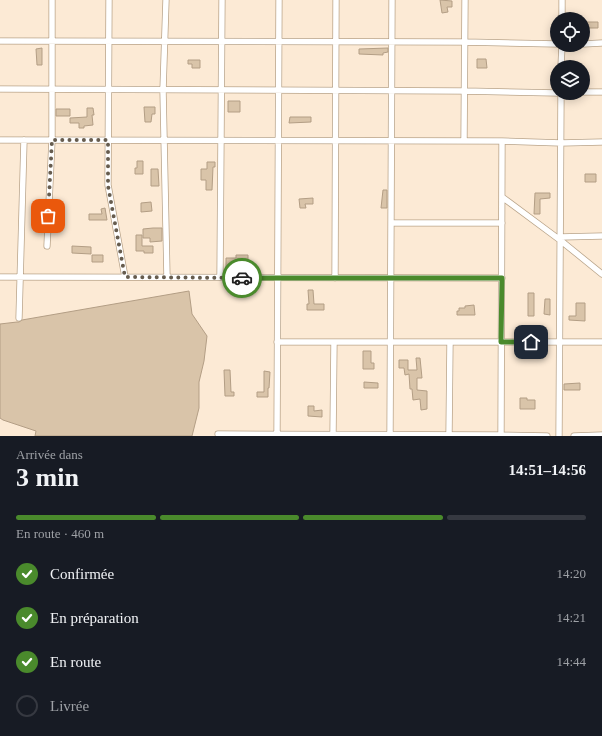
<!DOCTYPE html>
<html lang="fr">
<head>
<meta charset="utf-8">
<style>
  :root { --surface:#171b24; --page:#20242c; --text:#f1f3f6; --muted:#9ea1a6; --line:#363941; --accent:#4a8a2c }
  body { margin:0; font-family:"Times New Roman",serif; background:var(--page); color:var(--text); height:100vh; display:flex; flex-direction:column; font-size:15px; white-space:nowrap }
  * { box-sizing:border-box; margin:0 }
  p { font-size:13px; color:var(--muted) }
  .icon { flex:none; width:22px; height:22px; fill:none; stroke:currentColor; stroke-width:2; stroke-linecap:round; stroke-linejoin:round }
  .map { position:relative; height:436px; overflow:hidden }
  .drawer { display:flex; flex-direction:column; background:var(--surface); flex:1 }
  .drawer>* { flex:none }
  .buttons { position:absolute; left:550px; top:12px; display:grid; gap:8px }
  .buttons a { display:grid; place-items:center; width:40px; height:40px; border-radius:50%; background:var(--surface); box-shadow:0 2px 10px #0003; font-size:20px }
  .pin { position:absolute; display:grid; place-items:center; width:34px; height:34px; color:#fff; margin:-17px; border-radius:8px; box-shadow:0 2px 6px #0006 }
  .courier { position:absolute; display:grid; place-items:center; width:40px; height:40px; margin:-20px; border:3px solid #4a8a2c; border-radius:50%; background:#fff; color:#222; box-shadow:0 1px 5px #0007 }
  .headline em { font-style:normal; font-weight:700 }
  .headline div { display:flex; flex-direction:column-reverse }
  .headline { display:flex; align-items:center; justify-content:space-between; height:68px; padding:0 16px }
  h1 { font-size:26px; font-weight:700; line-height:30px }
  .bar { display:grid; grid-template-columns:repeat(4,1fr); gap:6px 4px; align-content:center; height:48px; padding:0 16px }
  .bar i { height:5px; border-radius:3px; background:var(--line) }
  .bar .selected { background:var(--accent) }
  .bar p { grid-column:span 4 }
  ol { padding:0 16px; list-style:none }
  li { display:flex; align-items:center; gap:12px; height:44px }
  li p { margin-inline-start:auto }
  li .icon { padding:4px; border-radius:50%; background:var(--accent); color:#fff; stroke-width:4 }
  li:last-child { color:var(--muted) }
  li i { width:22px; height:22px; border:2px solid var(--line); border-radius:50% }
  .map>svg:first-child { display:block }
</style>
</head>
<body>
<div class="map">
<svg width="602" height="436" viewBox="0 0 602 436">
  <rect width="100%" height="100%" fill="#fcead5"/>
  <path fill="#d9c4a9" stroke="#b39e85" d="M440,0L452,1V7H447L448,12L442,13Z
    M584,22H598V28H584Z
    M42,48V65H37L36,49Z
    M388,48V52L383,53V55L359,54V49Z
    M477,59H486L487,68H477Z
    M188,60H200V68H192V64H188Z
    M228,101H240V112H228Z
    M144,107H155V114H152L151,122H145Z
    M87,108H93L94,115H92L93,125L84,126V128H79V123H70V118L87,117Z
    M56,109H70V116H56Z
    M290,117H311V122L289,123Z
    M137,161H143V174H135V168H137Z
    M207,162H215V167H213L212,190H206V180H201V169H207Z
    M151,169H158L159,186H151Z
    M585,174H596V182H585Z
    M383,190H387V208H381Z
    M535,193H550V198L540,199V214H534Z
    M313,198V204H305L306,208H300L299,199Z
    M151,202L152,211L141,212V203Z
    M105,208L107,220H89V214H102L101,209Z
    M153,228H162V241L150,242V238H143V229Z
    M136,235H142V246H153V253H144V251H136Z
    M72,246L91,247V254L72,253Z
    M92,255H103V262H92Z
    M236,255H248V262L233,263V267H226V258H236Z
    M308,290H313L314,304H324V310H307V304H309Z
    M189,291L192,314L207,336L204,361L199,382V408L192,436H35L36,431L3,420L0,418V324L17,322H19L22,320Z
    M528,293H534V316H528Z
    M545,299H550V315L544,314Z
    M576,303H585V321L569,320V316H576Z
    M474,305L475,315H457V311H459V308H465V306Z
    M363,351H371V363H374V369H363Z
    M416,358H420L422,378H417V390L427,391V409L421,410L420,399L413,400L412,389H410L409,374L405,375L404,368H399V360H408V370H417Z
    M224,370H230L231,392H234V396H225Z
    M264,371L270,372L269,388H268V397H257V392H264Z
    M364,382L378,383V388H364Z
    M580,383V390H564V384Z
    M520,398H527V400H535V409H520Z
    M308,406H314V411L322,410V417L308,416Z"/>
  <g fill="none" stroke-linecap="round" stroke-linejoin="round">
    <g stroke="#b9a48a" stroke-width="7">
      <path id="minor" d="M109,0L108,185L125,277
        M166,0L163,90L167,277
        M562,19V0
        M0,41L464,42L557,44
        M583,44L602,43
        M561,67L562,45
        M0,89L464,91L557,93
        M583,92H602
        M0,140L502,141L561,143L602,142
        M464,141L465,0
        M502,197L560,240L602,274
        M391,223H502
        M560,237L602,236
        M47,246L52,140V0
        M0,277L502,278
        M220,277L222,0
        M335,278L336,0
        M19,318L24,140
        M277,342H602
        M218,434L501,435L547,436
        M333,434L334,342
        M449,434L450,342
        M277,436L279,0
        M390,436L392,0
        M501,436L502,141
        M559,436L561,93
        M574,436L602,435"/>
    </g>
    <use href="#minor" stroke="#fff" stroke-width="5.5"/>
  </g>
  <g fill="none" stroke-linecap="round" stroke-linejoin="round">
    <path stroke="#665c4e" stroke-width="4" stroke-dasharray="0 7.2" d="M48,216L52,140H108V186L125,277L242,278"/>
    <path stroke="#4a8a2c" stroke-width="5" d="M242,278H502L501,342H531"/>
  </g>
</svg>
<div class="buttons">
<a><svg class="icon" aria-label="locate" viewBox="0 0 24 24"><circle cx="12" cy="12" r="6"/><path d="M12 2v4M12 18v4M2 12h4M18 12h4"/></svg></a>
<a><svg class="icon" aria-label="layers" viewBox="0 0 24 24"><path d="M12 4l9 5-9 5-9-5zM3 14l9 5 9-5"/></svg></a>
</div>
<div class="pin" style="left:48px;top:216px;background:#ea580c"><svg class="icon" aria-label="bag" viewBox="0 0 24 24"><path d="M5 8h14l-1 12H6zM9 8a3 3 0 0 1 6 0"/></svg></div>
<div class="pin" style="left:531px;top:342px;background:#1f2937"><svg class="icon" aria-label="home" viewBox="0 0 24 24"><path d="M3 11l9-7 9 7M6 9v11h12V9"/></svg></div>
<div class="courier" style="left:242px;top:278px"><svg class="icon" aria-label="car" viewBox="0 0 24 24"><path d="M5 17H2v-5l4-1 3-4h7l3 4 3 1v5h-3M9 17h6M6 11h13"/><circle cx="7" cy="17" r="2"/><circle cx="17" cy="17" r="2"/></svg></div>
</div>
<section class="drawer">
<div class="headline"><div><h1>3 min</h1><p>Arrivée dans</p></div><em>14:51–14:56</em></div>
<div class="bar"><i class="selected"></i><i class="selected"></i><i class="selected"></i><i></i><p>En route · 460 m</p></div>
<ol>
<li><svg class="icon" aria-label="check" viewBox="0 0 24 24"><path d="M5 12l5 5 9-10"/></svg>Confirmée<p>14:20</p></li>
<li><svg class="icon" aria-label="check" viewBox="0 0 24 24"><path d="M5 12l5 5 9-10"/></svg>En préparation<p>14:21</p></li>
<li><svg class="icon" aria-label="check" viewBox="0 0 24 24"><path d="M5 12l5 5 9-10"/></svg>En route<p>14:44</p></li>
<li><i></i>Livrée</li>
</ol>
</section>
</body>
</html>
